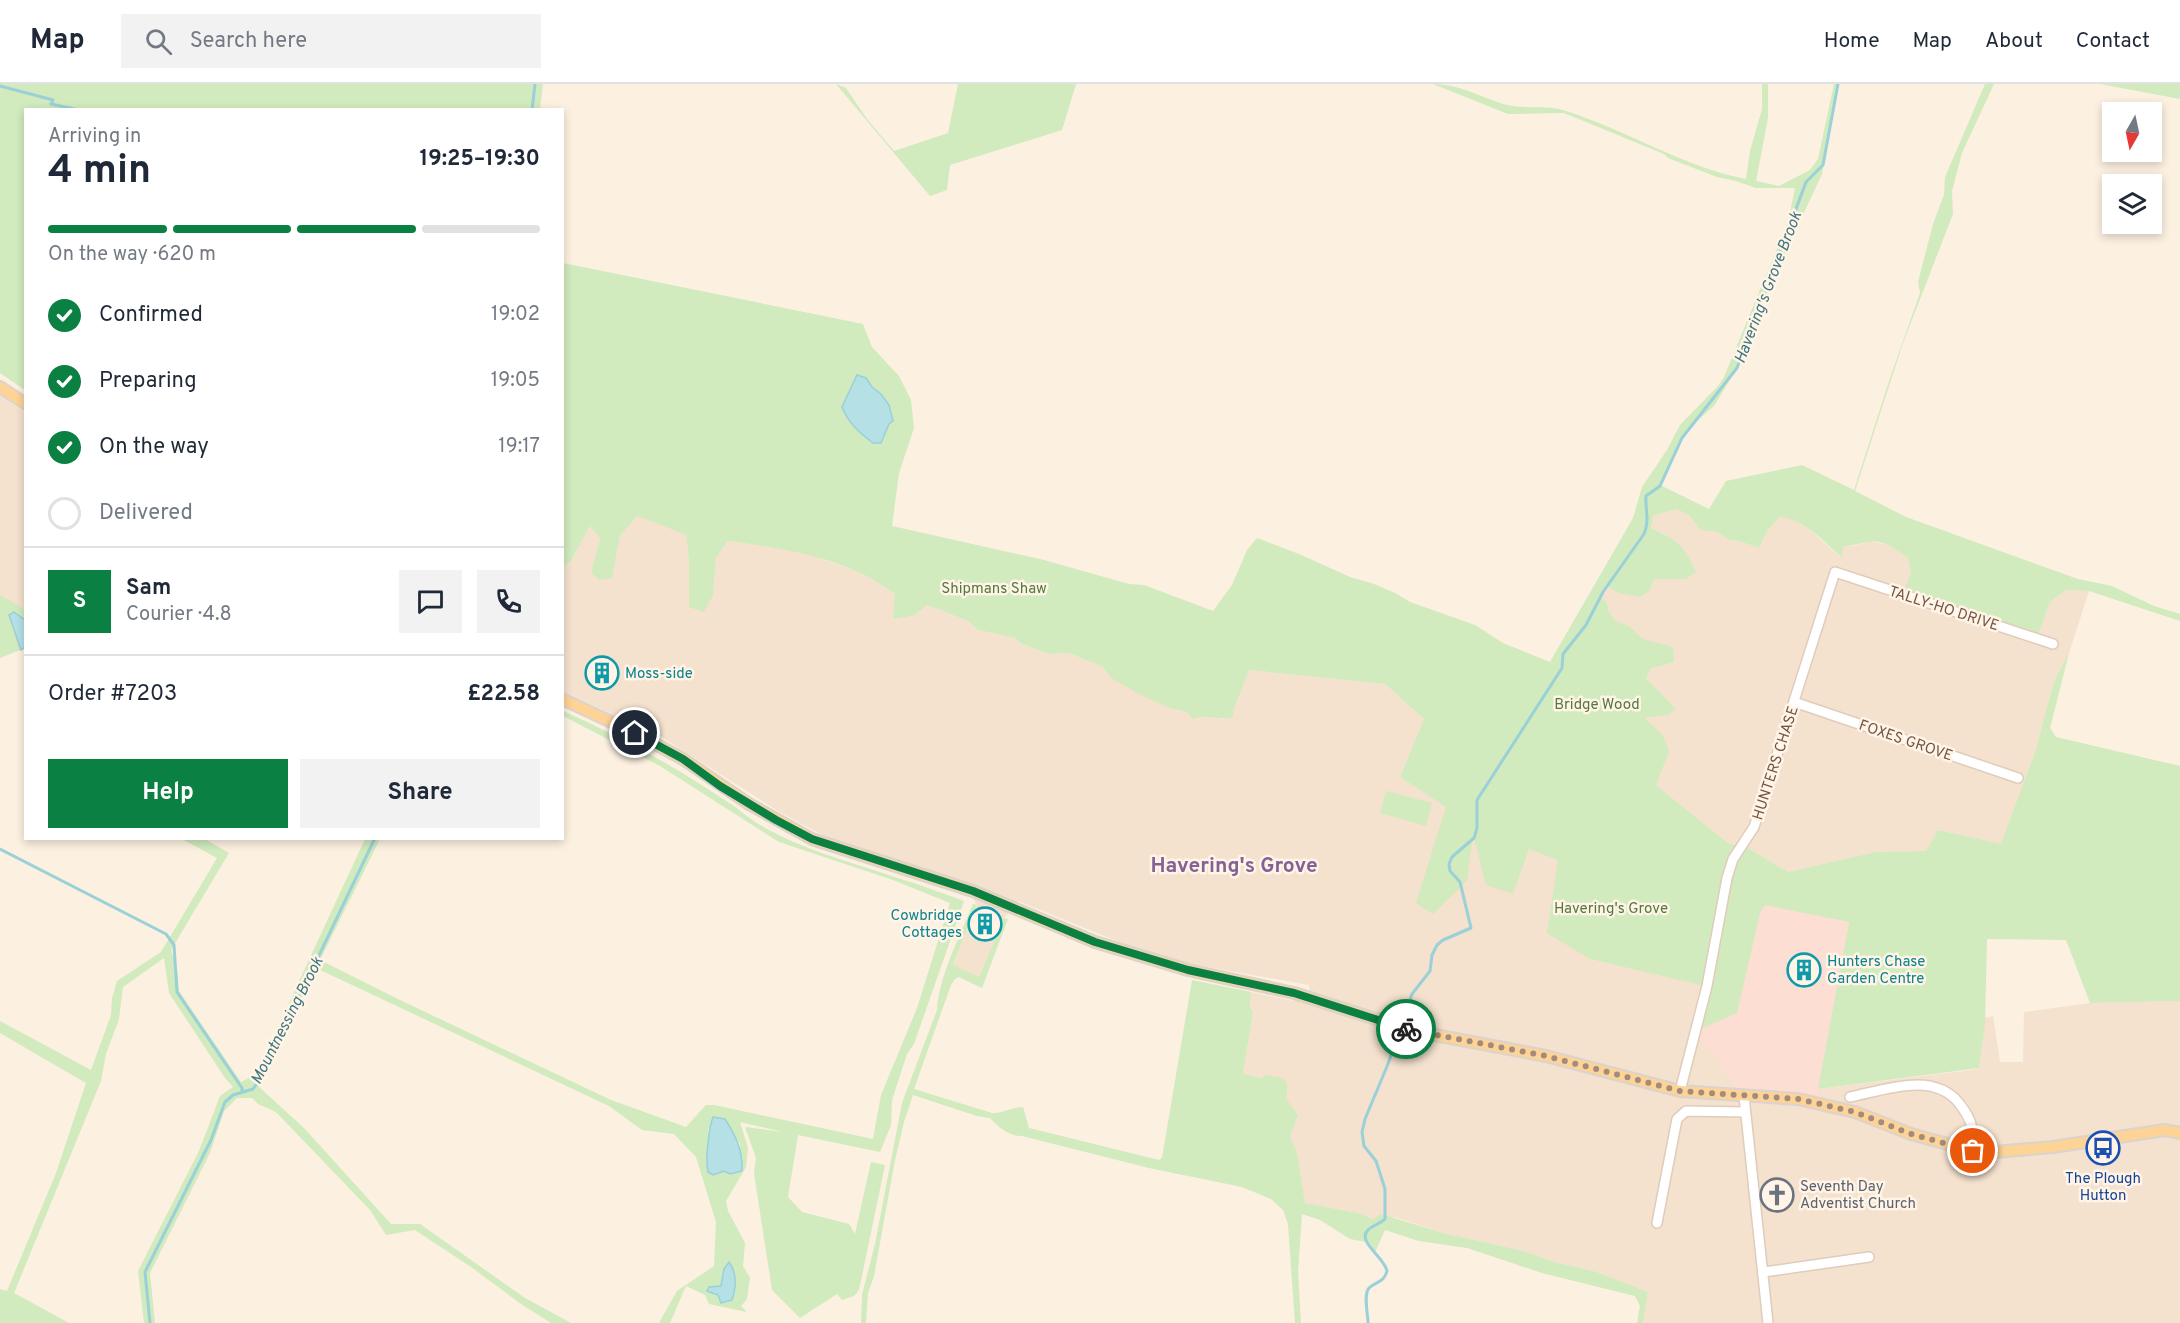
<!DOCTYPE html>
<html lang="en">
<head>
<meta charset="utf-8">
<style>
  :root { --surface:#fff; --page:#f2f2f3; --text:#1f2937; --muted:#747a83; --line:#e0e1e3; --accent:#0b8043 }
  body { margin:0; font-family:Overpass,sans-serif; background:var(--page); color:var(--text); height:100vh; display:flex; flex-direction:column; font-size:22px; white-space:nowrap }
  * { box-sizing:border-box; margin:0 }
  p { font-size:20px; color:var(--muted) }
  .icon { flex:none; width:33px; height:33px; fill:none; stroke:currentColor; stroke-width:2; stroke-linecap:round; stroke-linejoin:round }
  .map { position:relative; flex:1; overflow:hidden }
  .details { position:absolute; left:24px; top:24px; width:540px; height:732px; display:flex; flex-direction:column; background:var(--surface); border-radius:0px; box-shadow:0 3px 9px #0003 }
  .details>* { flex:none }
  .needle { width:39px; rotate:189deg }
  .controls { position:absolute; left:2102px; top:18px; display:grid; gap:12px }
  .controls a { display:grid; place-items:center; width:60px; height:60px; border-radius:0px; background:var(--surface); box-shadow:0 3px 9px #0003; font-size:30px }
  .pin { position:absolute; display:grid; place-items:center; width:51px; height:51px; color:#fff; margin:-26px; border:3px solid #fff; border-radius:50%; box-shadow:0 2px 6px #0007 }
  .courier { position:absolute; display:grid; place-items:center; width:60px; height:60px; margin:-30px; border:4px solid #0b8043; border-radius:50%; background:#fff; color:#222; box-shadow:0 2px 8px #0007 }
  .overview em { font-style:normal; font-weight:700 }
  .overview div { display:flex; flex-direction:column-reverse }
  .overview { display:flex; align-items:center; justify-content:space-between; height:102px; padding:0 24px }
  h1 { font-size:39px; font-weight:700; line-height:45px }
  .bar { display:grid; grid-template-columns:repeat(4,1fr); gap:9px 6px; align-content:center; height:72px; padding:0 24px }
  .bar i { height:8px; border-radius:4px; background:var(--line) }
  .bar .current { background:var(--accent) }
  .bar p { grid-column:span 4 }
  .line { display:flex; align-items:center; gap:15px; padding:0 24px; border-top:2px solid var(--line) }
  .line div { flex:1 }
  .round { display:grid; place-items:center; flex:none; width:63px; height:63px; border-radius:0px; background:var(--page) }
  ol { padding:0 24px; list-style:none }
  li { display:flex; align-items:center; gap:18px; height:66px }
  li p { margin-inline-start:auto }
  li .icon { padding:6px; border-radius:50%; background:var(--accent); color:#fff; stroke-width:4 }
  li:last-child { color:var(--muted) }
  li i { width:33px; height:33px; border:3px solid var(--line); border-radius:50% }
  .primary-button { display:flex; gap:12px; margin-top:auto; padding:12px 24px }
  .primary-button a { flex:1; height:69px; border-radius:0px; background:var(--accent); color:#fff; font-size:24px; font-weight:700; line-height:69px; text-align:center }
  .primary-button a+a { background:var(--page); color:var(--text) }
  header { display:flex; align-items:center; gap:36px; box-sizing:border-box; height:84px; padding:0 30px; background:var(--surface); border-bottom:2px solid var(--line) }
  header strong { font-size:28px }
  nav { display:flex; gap:33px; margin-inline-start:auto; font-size:21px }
  .search { width:420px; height:54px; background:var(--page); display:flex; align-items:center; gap:15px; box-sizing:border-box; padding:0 21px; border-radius:0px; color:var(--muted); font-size:22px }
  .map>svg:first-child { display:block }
</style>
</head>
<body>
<header>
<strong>Map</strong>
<div class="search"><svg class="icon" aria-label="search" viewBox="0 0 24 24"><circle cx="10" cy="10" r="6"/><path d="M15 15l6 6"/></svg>Search here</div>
<nav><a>Home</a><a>Map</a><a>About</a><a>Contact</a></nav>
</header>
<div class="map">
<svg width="2180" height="1239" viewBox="0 0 2180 1239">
  <rect width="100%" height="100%" fill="#fcf0e0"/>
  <path fill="#f4e1ce" d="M0,311L25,328V527L0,512Z
    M1676,425L1689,431L1701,446L1717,448L1729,456L1739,457L1759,464L1767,447L1780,433L1792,434L1809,445L1840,473L1844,462H1854L1871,457L1892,462L1908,473L1911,488L1904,510L2037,554L2050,518L2066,506L2089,507L2069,569L2054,597L2035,668L2001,761L1939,746L1926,767L1875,768L1788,788L1743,761L1729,760L1656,701L1662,650L1643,634L1668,631L1676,625L1646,594L1651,584L1643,555L1630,544L1615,536L1609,528L1607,519L1600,513L1607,503L1619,509L1649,507L1654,495H1685L1665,450L1651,444L1653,432Z
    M637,432L686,451L689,477L713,511L716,474L726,457L771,462L814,472L856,487L884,502L896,510L893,535L913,532L926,521L968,537L978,546L1015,554L1020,559L1049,570L1069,569L1103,583L1111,594L1169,624L1187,628L1198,633L1212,632L1222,635L1233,633V627L1249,586L1385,600L1424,635L1400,693L1447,723L1474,749L1512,810L1529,764L1559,776L1590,875L1707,902L1695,948L1817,1019L1818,1005L1972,986L1979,984L1985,934L1993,932L2000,978H2023L2024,928L2090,919L2180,917V1239H1643L1648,1208L1594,1187L1554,1178L1524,1167L1443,1149L1395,1133L1373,1135L1358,1129L1305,1119L1297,1068L1290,1052L1298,1031L1286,1014L1288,1006L1262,994L1243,990L1253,928L1250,923L1251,908L1293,917L1310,915L1309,901L1196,881L1149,870L1018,817L1004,834L979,893L953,882L977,822L965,797L849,762L824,752L778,727L662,653L563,608L562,484L571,477L590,442L600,453L591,489L612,494L620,452Z"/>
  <path fill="#fdded3" d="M1765,820L1849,838L1817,1019L1744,1012L1694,948Z"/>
  <path fill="#d1eabe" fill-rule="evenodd" d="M0,0H543L540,26H26L25,306L0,289Z
    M836,0L846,4L867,35L894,67L948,49L958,0H1076L1062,46L950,81L947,106L930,112Z
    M1433,0C1458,0 1479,12 1503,20C1523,26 1546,20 1566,27C1627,46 1683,83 1746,95L1750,67L1762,25V0H1768V34L1756,97L1779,102L1810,86L1818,75L1834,0H1838L1822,90L1782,176L1774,186L1737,284L1714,322L1698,336L1682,353L1660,401L1709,425L1726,397L1802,381L1854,406L1891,291L1920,209L1918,198L1933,140L1944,111L1945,93L1985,0H1994L1962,69L1952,107L1953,130L1903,259L1855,407L1906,433L2078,495L2112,502L2154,522L2180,530V537L2089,507L2066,506L2050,518L2037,554L1903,510L1911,488L1908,474C1897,466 1882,454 1868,458C1860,459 1854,462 1844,462L1841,473C1823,457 1804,435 1780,433L1767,447L1759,464L1739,457L1729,456L1717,448L1701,446L1689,431L1676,425L1653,432L1651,444C1679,457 1683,461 1696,488L1685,495H1654L1649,507L1640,513L1619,509L1607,503L1601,514L1607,519L1609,528L1615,536L1630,543L1643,555L1673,563L1674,578L1651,584L1646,594L1676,625L1668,631L1644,634L1662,650L1669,667L1656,701L1729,760L1743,761L1788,788L1875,768L1926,767L1938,746L2001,760L2035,668L2054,597L2069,569L2050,644L2056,653L2180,682V917L2090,919L2066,856L1987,855L1985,940L1979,984L1818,1005L1849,838L1765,821L1760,829L1737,929L1694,948L1705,902L1590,875L1547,849L1558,776L1529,765L1513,810L1486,801L1473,750L1467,797L1433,830L1416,819L1446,723L1400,693L1424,635L1385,600L1249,586L1233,627V633C1219,637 1206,629 1193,635L1187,628L1169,624L1141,611L1111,594L1103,583L1069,569L1049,570L1020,559L1015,554L978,546L968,537L927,521L913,532L893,535L895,510C847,474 785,464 727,457L716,474L713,511L704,528L689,523V477L686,451L637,432L620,452L612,494L600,496L591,489L600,454L590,442L571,477L563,484V179L863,240L872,263L899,292L911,316L914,344L899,389L892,442L1044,476L1129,500L1144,501L1213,527L1232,501L1247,466L1257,454L1299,470L1350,493L1374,500L1397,510L1410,518L1475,541L1503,559L1550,578L1633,434L1642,403L1667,366L1680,341L1718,302L1724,293L1788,138L1795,104H1756L1736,97L1717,93L1668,74L1664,70L1564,29L1508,30Z
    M2100,0H2180V15Z
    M0,511L26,526L25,564L0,574Z
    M563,627C620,652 674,682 726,717C738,724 748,734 760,741C805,767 855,779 904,796C924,802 944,810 964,817L914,960L907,970L892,1016L891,1041L880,1068L798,1051L788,1113L802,1128L849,1140L855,1150L871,1078L885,1081L859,1206L854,1212L842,1216L837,1210L800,1234L772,1206L754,1089L756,1074L745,1043L783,1048L740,1038L748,1064L746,1083L726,1117L728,1127L745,1159L743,1182L750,1194L747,1215L741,1222L747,1228L709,1220L705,1211L686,1202L670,1239H659L677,1207L714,1182L716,1138L696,1073L674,1050L642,1046L609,1022L316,884L259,1003L304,1044L391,1140H420L525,1214L571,1239H551L521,1220L471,1183L415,1146L386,1151L370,1126L276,1028L258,1020L252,1014H237L224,1027L210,1069L150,1189L155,1239H144L138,1187L199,1067L220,1012L233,1003L225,994L169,909L164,874L123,903L119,935L106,970L101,997L14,1209L69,1239H0V1205L7,1207L56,1089L86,999L0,949V937L91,986L111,931L112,914L117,897L161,868L217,774L182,755H205L229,769L171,866L177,884L179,907L241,998L256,990L365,755H380L320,876L402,917L611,1016L686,1043L706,1021H714L873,1055L881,1011L917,924L950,819L893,796L779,758L660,682L563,632ZM725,1035L740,1060V1069L743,1076L706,1079L710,1057L708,1045Z
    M1386,707L1432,719L1426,742L1380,729Z
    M973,820L977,821L953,881L979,893L1004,834L1008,835L982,904L959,893L955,895L951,901L914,1005L992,1029C1004,1029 1012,1023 1023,1023L1029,1044L1159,1076L1162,1074L1192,896L1251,908L1250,923L1253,928L1243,990L1262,994L1266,991C1284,994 1291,993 1286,1014L1298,1031L1290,1052L1297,1068L1305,1119L1358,1129L1373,1135L1381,1130L1443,1149L1524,1167L1554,1178L1594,1187L1648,1208L1643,1239H1637L1640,1222L1635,1212L1542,1189L1467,1164L1419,1157L1385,1146L1375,1168L1366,1158L1350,1155L1320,1136L1302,1130L1298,1187L1301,1239H1295L1288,1140L1283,1126L1271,1115L1242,1103L1149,1084L1022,1052C1010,1053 997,1042 990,1034L977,1032L913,1011L904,1038L895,1076L874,1192L868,1209L866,1239H861L862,1211L875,1160L902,1019L937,926C939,892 960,852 973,820Z"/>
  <path fill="#b4e0e6" stroke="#9ad0d8" stroke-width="1.5" d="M857,291L866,294L872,303L881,310L889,321L893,337L889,340L881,359H873C860,349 848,339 842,323Z
    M14,528L25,536V563L21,566L9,531Z
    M713,1033L725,1035C736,1052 743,1067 742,1087L730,1090L724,1087L713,1091L708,1088C705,1076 709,1043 713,1033Z
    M729,1178C737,1189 736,1204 732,1216L721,1219L718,1211L707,1207L709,1203L721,1202L724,1185Z"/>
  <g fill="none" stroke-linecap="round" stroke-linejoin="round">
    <path stroke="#9ad0d8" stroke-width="3" d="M0,2L53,16L51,20L79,26
      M532,26L535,0
      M0,765L166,850L174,861L177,908L242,1004V1008
      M1402,938L1412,910L1430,887L1432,871L1437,861L1443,856L1471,844L1460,798L1450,787L1449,780L1452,773L1474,754L1477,744V716L1562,584L1563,570L1586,541L1603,508L1644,450C1650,436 1645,426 1646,412L1660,402L1682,354L1737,284L1806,98L1823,81L1838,0
      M150,1239L145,1188L211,1056L225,1018L233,1011L253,1005L260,995L375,754
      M1368,1239C1368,1230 1363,1211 1369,1204C1376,1197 1384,1199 1387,1187C1385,1174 1356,1157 1368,1146C1373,1141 1380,1140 1385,1135V1105L1376,1077L1364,1062L1362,1048L1365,1035L1388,980L1399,948"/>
    <g stroke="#e0ccbc" stroke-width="12">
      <path id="minor" d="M1794,618L2018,694
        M1680,1007L1707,902L1727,794L1733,775L1754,743L1835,488L2053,560
        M1744,1012L1768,1239
        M1850,1013C1885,1006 1933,987 1959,1019C1965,1027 1970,1034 1972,1044C1973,1051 1973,1059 1973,1067
        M1657,1139L1677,1035L1686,1027L1745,1028
        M1764,1188L1869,1173"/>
    </g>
    <g stroke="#dbd3cf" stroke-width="14">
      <path id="major" d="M0,303L26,320
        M562,615L635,649L683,675L749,720L812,755L973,807L1095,858L1188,886L1294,909L1413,947L1546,972L1680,1007L1798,1015L1855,1028L1911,1050L1973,1067L1995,1068L2053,1063L2165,1046L2180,1049"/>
    </g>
    <use href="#minor" stroke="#fff" stroke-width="9"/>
    <use href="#major" stroke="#fdd396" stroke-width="10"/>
  </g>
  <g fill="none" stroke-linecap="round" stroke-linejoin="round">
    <path stroke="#a38b7d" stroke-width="6" stroke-dasharray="0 10.8" d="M1406,945L1546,972L1680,1007L1798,1015L1855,1028L1911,1050L1973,1067"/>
    <path stroke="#0b8043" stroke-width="8" d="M635,649L683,675L720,702L776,736L812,755L973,807L1095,858L1188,886L1294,909L1406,945"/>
  </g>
  <defs>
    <g id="building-ring" transform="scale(1.725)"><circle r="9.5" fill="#fff4e6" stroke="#0f9aa8" stroke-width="1.5"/><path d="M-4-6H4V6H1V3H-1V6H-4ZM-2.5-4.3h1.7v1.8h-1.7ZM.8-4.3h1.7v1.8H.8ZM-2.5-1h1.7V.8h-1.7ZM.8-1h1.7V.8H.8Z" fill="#0f9aa8"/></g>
    <g id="bus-ring" transform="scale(1.725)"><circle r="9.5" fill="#fff4e6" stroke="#1a4fb4" stroke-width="1.5"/><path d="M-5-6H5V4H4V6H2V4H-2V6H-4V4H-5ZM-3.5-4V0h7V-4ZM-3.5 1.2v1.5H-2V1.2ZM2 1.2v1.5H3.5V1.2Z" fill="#1a4fb4"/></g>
    <g id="church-ring" transform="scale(1.725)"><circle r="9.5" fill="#fff4e6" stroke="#6b7280" stroke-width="1.5"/><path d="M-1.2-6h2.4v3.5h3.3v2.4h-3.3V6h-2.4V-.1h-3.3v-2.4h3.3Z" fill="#6b7280"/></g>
  </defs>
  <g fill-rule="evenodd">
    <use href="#building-ring" x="602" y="589"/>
    <use href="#building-ring" x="985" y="840"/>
    <use href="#building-ring" x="1804" y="886"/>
    <use href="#bus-ring" x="2103" y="1064"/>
    <use href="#church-ring" x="1777" y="1111"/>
  </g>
  <g text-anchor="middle" stroke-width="5" stroke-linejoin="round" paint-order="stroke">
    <g font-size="15" fill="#53793f" stroke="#fff4e6">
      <text x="994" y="509">Shipmans Shaw</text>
      <text x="1597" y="625">Bridge Wood</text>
      <text x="1611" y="829">Havering's Grove</text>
    </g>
    <g font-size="15" fill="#735547" stroke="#fff4e6">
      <text transform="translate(1944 524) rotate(18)" y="5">TALLY-HO DRIVE</text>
      <text transform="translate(1906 656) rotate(19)" y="5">FOXES GROVE</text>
      <text transform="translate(1775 679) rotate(-72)" y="5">HUNTERS CHASE</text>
    </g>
    <g font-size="15" fill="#0d838f" stroke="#fff4e6" text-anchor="start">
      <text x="625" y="594">Moss-side</text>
      <text x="962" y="836" text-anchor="end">Cowbridge<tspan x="962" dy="17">Cottages</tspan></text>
      <text x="1827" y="882">Hunters Chase<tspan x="1827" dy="17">Garden Centre</tspan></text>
    </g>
    <g font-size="15" fill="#164399" stroke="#fff4e6">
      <text x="2103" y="1099">The Plough<tspan x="2103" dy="17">Hutton</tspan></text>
    </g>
    <g font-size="15" fill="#5b616d" stroke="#fff4e6" text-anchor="start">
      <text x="1800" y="1107">Seventh Day<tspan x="1800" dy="17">Adventist Church</tspan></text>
    </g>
    <g font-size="16" font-style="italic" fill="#3e7780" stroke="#fff4e6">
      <text transform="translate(1767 203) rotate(-69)" y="6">Havering's Grove Brook</text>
      <text transform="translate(286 936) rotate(-63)" y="6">Mountnessing Brook</text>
    </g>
    <g font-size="21" font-weight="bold" fill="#836297" stroke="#fff4e6">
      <text x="1234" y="788">Havering's Grove</text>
    </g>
  </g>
</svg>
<div class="controls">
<a><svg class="needle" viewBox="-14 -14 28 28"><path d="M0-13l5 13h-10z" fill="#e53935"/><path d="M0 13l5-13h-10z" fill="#747a83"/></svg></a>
<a><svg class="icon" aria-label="layers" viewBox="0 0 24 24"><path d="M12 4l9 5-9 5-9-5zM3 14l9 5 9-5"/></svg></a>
</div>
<div class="pin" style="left:1973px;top:1067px;background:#ea580c"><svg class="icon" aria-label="bag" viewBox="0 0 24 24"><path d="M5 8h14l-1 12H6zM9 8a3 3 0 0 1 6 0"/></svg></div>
<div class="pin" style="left:635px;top:649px;background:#1f2937"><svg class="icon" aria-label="home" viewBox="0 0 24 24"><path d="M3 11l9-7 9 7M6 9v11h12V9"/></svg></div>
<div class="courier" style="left:1406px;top:945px"><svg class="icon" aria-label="bike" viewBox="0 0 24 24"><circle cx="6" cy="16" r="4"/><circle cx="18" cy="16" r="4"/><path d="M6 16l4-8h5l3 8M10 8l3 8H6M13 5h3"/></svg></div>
<section class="details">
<div class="overview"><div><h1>4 min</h1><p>Arriving in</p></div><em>19:25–19:30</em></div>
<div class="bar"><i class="current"></i><i class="current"></i><i class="current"></i><i></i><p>On the way · 620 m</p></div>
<ol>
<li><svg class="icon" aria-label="check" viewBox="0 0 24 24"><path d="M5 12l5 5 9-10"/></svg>Confirmed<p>19:02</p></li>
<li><svg class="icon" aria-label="check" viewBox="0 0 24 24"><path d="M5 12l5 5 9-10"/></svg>Preparing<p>19:05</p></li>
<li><svg class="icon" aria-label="check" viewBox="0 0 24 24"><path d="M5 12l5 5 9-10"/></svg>On the way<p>19:17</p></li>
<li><i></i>Delivered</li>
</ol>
<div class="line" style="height:108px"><b class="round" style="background:var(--accent);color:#fff">S</b><div><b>Sam</b><p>Courier · 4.8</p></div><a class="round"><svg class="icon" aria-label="chat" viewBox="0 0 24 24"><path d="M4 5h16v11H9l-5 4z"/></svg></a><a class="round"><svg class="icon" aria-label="phone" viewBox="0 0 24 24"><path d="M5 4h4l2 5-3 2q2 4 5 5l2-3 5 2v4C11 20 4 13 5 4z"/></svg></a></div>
<div class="line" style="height:78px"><div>Order #7203</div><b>£22.58</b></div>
<div class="primary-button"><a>Help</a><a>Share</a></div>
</section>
</div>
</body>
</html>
